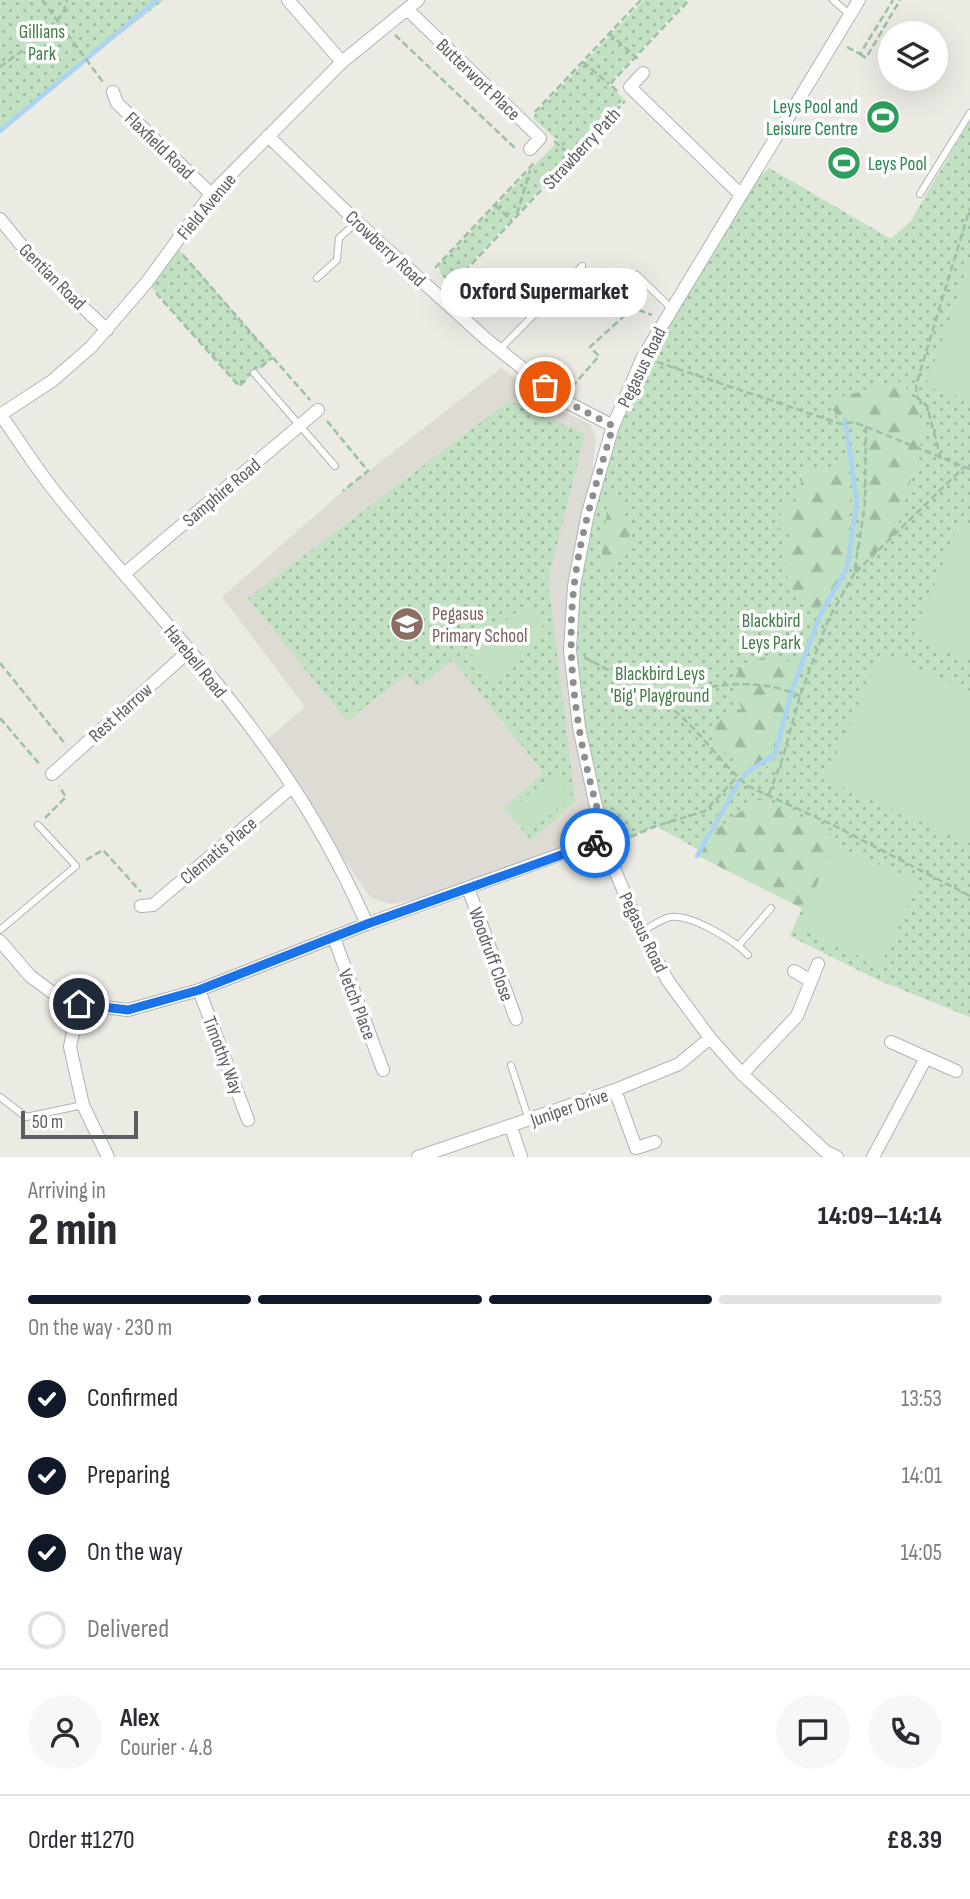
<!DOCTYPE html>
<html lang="en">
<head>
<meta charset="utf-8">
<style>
  :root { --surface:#fff; --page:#f7f7f7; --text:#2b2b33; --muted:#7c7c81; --line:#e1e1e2; --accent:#111827 }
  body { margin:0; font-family:"Sofia Sans Condensed",sans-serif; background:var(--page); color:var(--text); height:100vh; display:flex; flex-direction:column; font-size:26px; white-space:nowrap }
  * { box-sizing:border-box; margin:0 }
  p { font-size:23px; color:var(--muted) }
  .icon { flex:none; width:38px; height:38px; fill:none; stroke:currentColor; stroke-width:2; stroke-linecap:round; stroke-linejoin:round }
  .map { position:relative; height:1157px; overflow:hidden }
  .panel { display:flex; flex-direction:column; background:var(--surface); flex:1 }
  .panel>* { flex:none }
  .controls { position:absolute; left:878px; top:21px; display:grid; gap:14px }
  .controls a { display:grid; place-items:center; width:70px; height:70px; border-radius:50%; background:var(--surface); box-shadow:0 7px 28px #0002; font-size:35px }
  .scale { position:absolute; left:21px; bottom:18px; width:117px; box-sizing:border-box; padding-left:7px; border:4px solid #5b5e61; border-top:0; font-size:19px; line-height:24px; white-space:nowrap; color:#5b5e61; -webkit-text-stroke:5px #fff; paint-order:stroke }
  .pin { position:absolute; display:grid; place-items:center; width:60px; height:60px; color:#fff; margin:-30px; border:4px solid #fff; border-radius:50%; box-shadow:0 2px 7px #0007 }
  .courier { position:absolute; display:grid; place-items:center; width:70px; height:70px; margin:-35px; border:5px solid #1a73e8; border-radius:50%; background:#fff; color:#222; box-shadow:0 2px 9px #0007 }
  .bubble { position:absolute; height:49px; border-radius:24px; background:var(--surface); box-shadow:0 7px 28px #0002; font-size:23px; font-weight:800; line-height:49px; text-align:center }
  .summary em { font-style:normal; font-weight:800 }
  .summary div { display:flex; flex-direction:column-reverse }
  .summary { display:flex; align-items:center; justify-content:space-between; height:119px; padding:0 28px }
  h1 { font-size:46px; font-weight:800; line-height:52px }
  .bar { display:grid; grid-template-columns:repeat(4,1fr); gap:10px 7px; align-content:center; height:84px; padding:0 28px }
  .bar i { height:9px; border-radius:5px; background:var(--line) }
  .bar .on { background:var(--accent) }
  .bar p { grid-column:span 4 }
  .line { display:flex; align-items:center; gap:18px; padding:0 28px; border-top:2px solid var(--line) }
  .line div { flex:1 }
  .round { display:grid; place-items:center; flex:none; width:74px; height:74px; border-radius:37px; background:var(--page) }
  ol { padding:0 28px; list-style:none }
  li { display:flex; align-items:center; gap:21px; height:77px }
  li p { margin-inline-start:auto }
  li .icon { padding:7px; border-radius:50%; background:var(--accent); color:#fff; stroke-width:4 }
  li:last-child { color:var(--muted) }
  li i { width:38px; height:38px; border:4px solid var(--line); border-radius:50% }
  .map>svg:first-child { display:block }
</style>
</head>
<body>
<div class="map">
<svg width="970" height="1157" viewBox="0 0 970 1157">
  <defs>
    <pattern id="green-dots" width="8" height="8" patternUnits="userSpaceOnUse" patternTransform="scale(1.75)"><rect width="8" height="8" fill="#c2e0c2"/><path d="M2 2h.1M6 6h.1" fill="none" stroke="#a1b9a1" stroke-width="1.8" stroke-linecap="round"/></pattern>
    <pattern id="forest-firs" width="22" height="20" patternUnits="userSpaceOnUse" patternTransform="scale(1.75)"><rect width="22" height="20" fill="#c2e0c2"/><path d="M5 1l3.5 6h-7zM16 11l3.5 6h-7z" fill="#a1b9a1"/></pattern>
  </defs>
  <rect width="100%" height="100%" fill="#ebeae3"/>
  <path fill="#dedbd4" d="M501,368L559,410L590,424L596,437L588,513L606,838L468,888L391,904L371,898L263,743L305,707L222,597L343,491Z"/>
  <path fill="url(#green-dots)" d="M0,0H164L0,128Z
    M644,0H687L608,84L624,99L450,285L442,276L438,266L558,141L534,119V115Z
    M970,120V1017L878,980L790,936L802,908L656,826L608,845L570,650L588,513L643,357L740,194L769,168L891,239L911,221Z
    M174,244L273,357L239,386L147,282Z
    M509,401L585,434L548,580L575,802L531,840L504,808L544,773L453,660L418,686L407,674L347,721L248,598Z"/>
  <path fill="url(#forest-firs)" d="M903,381L919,414L924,432L896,533L854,574L865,504L866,427L854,422L841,424L828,400Z
    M847,459L851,497L845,572L816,612L788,590L786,549L793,537L788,530L775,529L785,502L795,503L805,469L834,467Z
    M615,495L631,527L625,556L599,580L608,503Z
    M773,653L800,668L792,690L773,762L749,781L734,765L735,753H712V725L742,709L732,684L740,667Z
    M759,798L830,830L835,845L805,910L696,855L709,835Z"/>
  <path fill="#c2e0c2" d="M970,261V401L926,386Z
    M960,523L970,527V660L913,637Z
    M525,605L548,633L492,679L469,651Z
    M881,652L970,691V843L825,780Z
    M553,774L572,796L528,833L509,811Z
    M835,845L918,882L880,966L797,928Z"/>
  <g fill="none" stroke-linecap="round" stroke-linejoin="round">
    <path stroke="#abd3f3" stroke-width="4.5" d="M0,131L157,0
      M697,856L738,784L746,773L775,754L792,690L821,613L847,568L857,501L845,419"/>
    <g stroke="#b0b3b6" stroke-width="8">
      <path id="lane" d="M833,0L850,15
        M920,194L970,113
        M637,275L671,308
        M317,278L337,260L339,238L357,222
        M499,350L582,266
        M254,373L335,466
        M0,930L76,866L38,825
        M641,932C649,928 661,919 670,917C691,914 734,940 748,955
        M739,945L771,908
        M511,1065L529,1120
        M0,1097L26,1117L83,1105"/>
    </g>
    <g stroke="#b0b3b6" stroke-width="14">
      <path id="street" d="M288,0L342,62
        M407,9L540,138L530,149
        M643,73L630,87L740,194
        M113,92L117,103L211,194
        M268,136L357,222L486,339L561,399L613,426
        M0,219L35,262L107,330
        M0,415L52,381L91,347L147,282L211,194L342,62L418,0
        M1,415C19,441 36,468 56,493C124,578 200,656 263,744C304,799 339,861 367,924
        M124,574L318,410
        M52,774L189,651
        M468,888L516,1019
        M141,906L153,905L292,787
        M334,938L383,1070
        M0,941L30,976L53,993L79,1004L128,1010L199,990L367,924L606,838
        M794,971L811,981
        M199,990L248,1120
        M79,1004L70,1047L83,1105L108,1157
        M891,1042L956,1071
        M742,1074L797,1016L818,964
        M615,1090L636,1148L655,1142
        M511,1127L521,1157
        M418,1157L615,1090L679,1064L710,1038
        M837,1157L825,1151L742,1074L710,1038L668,981L641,932L616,873L595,802L579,727L570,650L574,586L588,513L613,426L643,357L859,0
        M873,1157L926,1058"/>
    </g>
    <path stroke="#9cc0a7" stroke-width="2.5" stroke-dasharray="7 3.5" stroke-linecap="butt" d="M42,0L103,82
      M609,33L640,61
      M395,35L515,148
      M847,47L860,54L893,0
      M860,54L866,58L900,0
      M583,62L609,84
      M0,67L39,38L63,14L67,0
      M617,91L610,84L689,0
      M535,112L641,0
      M554,141L573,157
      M495,205L512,221
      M517,214L530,170
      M183,255L310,400
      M435,268L536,161
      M591,269L633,308L652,315
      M450,287L625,101
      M156,293L239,386L246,380
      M657,362L841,424L854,422L970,469
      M261,367L272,358
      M572,387L599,356L590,347L633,308
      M327,421L368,471L343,491
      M941,459L927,406L917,397L916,385L970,208
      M856,572L964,467
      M584,657C618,676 656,692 685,720C707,741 725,767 748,786L835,826L970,896
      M0,663L66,745
      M660,698C707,686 754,675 800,696
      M0,718L41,766
      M769,794L782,760L800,696L828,620L854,574L865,504L866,426
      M45,818L66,797L59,786
      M621,841L656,826L705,811L737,777
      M86,860L103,850L141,892"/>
    <use href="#lane" stroke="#fff" stroke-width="6"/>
    <use href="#street" stroke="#fff" stroke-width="12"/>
  </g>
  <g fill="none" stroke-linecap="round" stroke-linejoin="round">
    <path stroke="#8d8f8e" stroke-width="7" stroke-dasharray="0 12.6" d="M545,387L561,399L613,426C598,479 580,532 574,587C564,670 581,759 606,838L595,843"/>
    <path stroke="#1a73e8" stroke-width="9" d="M79,1004L128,1010L199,990L367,924L595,843"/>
  </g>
  <defs>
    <g id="stadium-disc" transform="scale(1.75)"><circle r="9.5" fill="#2e9e5b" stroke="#fff"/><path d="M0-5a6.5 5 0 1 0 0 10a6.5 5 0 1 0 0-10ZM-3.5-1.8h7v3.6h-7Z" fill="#fff"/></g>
    <g id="school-disc" transform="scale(1.75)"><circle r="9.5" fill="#8d6e63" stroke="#fff"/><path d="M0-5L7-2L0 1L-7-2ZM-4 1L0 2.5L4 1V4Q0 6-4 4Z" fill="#fff"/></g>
  </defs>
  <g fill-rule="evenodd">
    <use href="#stadium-disc" x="883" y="117"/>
    <use href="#stadium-disc" x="844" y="163"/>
    <use href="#school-disc" x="407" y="624"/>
  </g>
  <g text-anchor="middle" stroke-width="7" stroke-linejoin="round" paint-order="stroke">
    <g font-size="19" fill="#3f7c43" stroke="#fff">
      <text x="42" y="38">Gillians<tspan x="42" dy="22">Park</tspan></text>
      <text x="771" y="627">Blackbird<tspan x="771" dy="22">Leys Park</tspan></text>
      <text x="660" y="680">Blackbird Leys<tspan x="660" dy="22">'Big' Playground</tspan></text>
    </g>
    <g font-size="19" fill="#5b5e61" stroke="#fff">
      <text transform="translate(479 79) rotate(44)" y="7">Butterwort Place</text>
      <text transform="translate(160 145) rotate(44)" y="7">Flaxfield Road</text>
      <text transform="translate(581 148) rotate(-47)" y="7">Strawberry Path</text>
      <text transform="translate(206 206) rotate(-50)" y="7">Field Avenue</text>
      <text transform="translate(386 248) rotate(43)" y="7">Crowberry Road</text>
      <text transform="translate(53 276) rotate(45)" y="7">Gentian Road</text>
      <text transform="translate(641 367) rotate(-64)" y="7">Pegasus Road</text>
      <text transform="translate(221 492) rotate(-40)" y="7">Samphire Road</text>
      <text transform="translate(196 661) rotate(51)" y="7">Harebell Road</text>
      <text transform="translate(120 712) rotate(-42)" y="7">Rest Harrow</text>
      <text transform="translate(218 850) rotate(-40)" y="7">Clematis Place</text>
      <text transform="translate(644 932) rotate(64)" y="7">Pegasus Road</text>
      <text transform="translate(492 954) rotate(70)" y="7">Woodruff Close</text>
      <text transform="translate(358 1004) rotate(69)" y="7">Vetch Place</text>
      <text transform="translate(224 1055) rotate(69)" y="7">Timothy Way</text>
      <text transform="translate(569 1107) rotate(-19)" y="7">Juniper Drive</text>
    </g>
    <g font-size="19" fill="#27864d" stroke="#fff" text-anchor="end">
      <text x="858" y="113">Leys Pool and<tspan x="858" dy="22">Leisure Centre</tspan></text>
      <text x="868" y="170" text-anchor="start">Leys Pool</text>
    </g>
    <g font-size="19" fill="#785e54" stroke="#fff" text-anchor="start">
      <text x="432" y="620">Pegasus<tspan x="432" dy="22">Primary School</tspan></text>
    </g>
  </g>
</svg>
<div class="controls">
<a><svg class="icon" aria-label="layers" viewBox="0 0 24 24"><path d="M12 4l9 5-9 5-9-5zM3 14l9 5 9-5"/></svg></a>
</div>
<div class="scale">50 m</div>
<div class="pin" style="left:545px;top:387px;background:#ea580c"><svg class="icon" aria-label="bag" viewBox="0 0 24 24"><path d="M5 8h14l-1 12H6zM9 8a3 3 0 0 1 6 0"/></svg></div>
<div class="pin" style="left:79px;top:1004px;background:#1f2937"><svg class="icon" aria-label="home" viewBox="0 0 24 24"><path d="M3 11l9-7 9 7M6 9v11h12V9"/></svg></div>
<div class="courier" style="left:595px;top:843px"><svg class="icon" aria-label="bike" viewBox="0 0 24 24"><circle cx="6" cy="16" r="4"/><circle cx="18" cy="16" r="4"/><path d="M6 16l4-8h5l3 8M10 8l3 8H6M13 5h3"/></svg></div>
<div class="bubble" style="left:441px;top:268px;width:206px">Oxford Supermarket</div>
</div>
<section class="panel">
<div class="summary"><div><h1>2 min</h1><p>Arriving in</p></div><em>14:09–14:14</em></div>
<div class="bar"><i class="on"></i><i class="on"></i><i class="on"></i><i></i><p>On the way · 230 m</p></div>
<ol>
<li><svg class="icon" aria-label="check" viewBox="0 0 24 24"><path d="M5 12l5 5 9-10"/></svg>Confirmed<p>13:53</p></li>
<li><svg class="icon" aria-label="check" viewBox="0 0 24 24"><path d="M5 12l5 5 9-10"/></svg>Preparing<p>14:01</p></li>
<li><svg class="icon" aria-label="check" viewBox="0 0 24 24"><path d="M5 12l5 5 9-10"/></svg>On the way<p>14:05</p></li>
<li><i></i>Delivered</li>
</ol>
<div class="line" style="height:126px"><a class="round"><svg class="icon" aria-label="person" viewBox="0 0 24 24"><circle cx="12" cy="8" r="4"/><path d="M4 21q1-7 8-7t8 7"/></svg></a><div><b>Alex</b><p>Courier · 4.8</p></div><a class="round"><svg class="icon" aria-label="chat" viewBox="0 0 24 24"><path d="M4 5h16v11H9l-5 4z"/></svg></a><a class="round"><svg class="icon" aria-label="phone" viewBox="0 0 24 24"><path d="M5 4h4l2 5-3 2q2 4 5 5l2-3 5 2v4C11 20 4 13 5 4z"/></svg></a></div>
<div class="line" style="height:91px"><div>Order #1270</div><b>£8.39</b></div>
</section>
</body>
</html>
